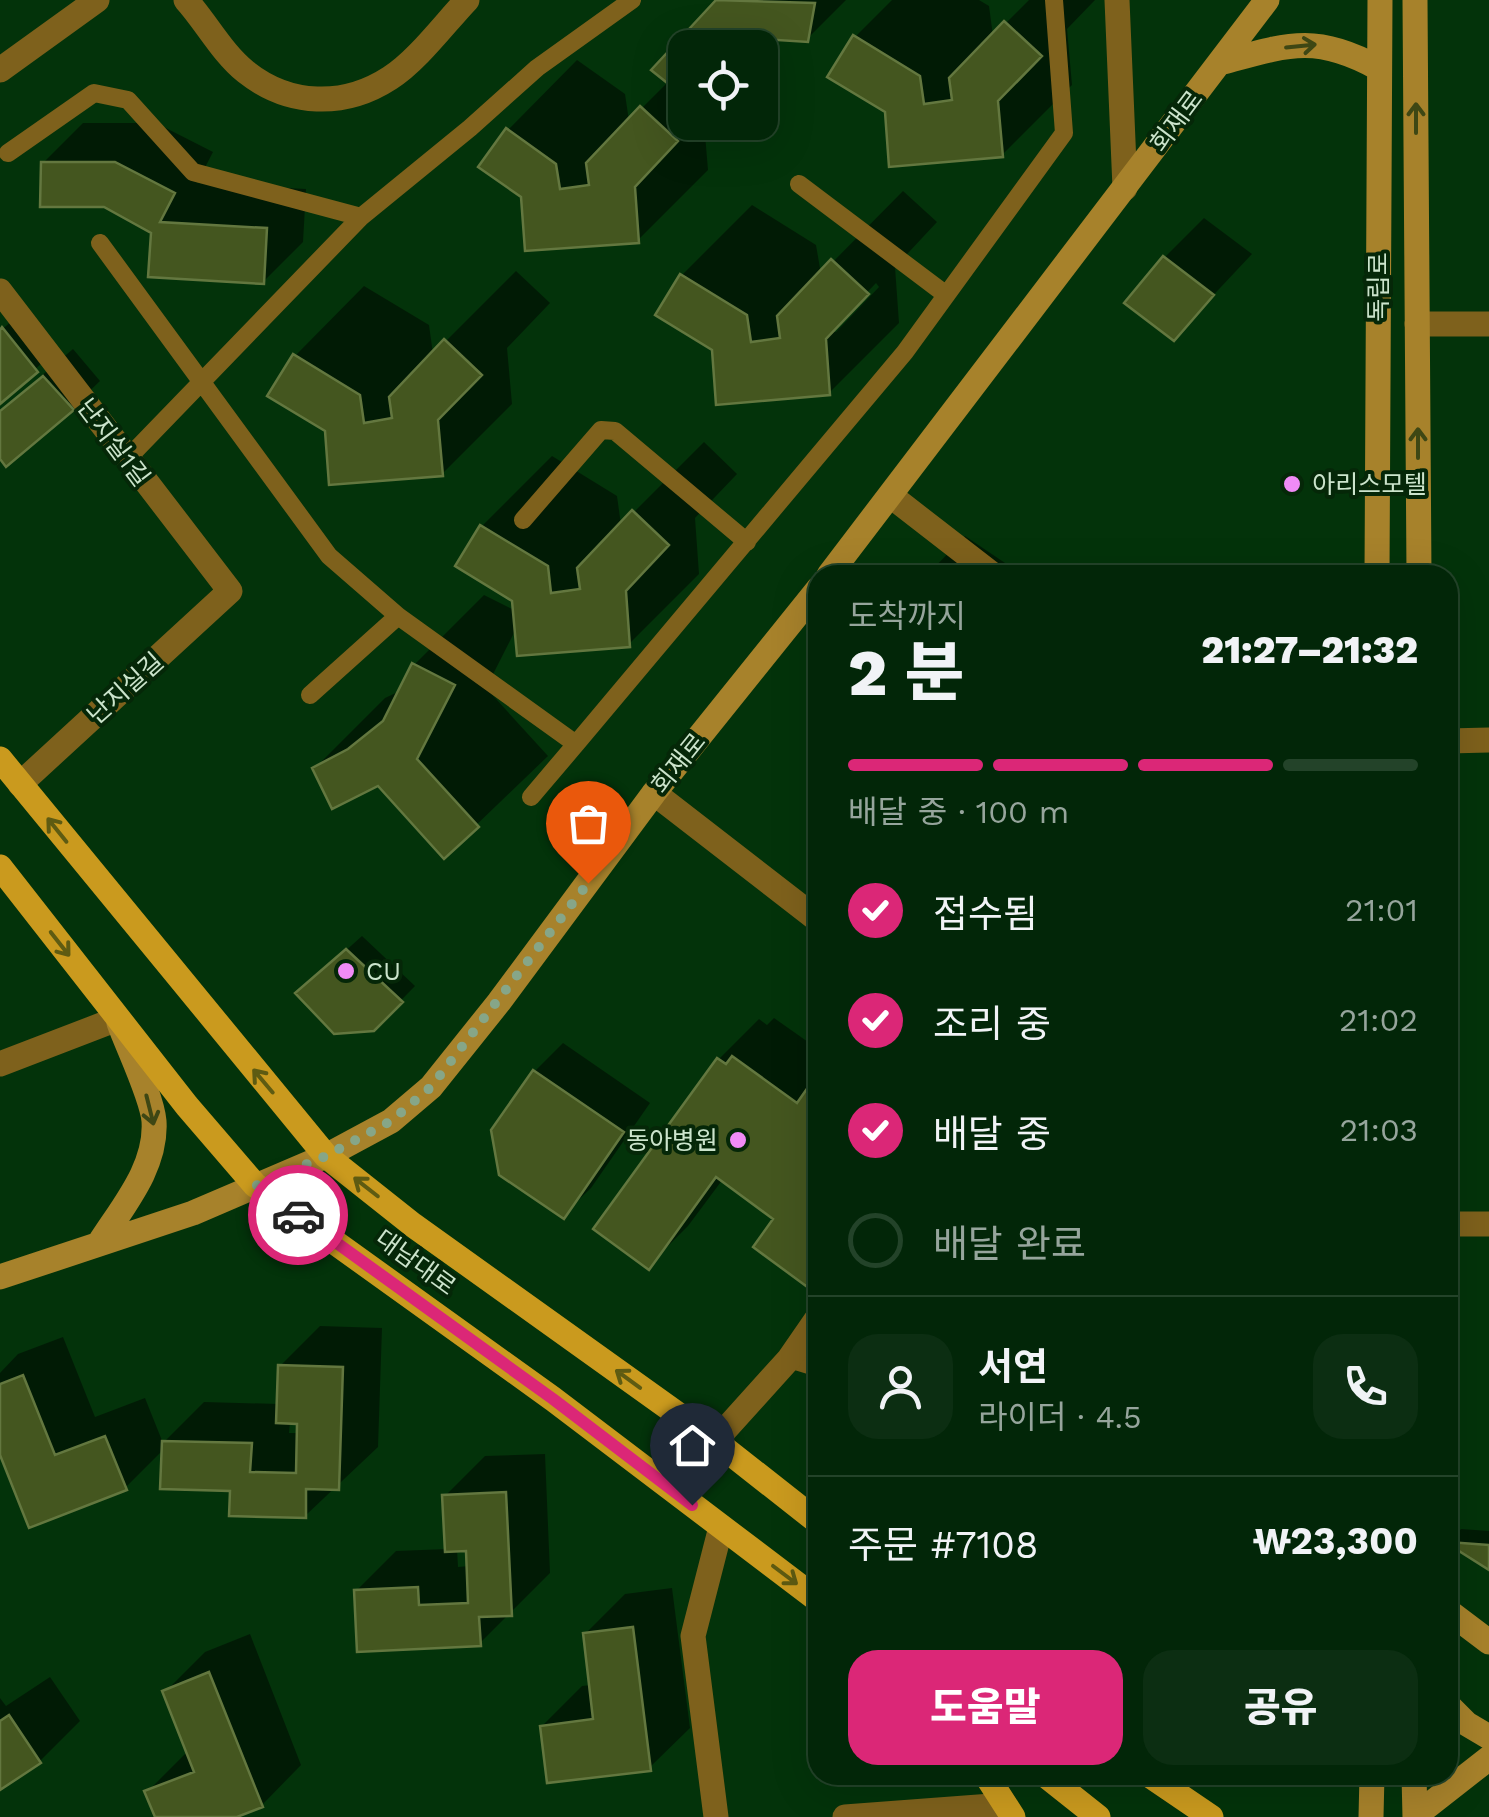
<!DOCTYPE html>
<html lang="ko">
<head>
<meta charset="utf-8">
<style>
  :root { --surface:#022608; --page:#0c2e12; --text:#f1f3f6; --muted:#96a59c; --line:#234329; --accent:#db2777 }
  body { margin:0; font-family:"Work Sans","Noto Sans KR",sans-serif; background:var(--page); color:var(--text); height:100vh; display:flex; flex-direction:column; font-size:38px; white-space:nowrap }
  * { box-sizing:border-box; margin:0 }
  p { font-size:32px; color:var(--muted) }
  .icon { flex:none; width:55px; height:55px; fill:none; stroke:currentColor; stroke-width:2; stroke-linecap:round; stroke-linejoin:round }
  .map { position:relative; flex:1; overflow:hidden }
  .sheet { position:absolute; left:808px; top:565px; width:650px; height:1220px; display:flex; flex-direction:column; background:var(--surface); border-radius:30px; box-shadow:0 10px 40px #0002,0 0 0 2px var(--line) }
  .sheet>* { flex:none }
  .controls { position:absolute; left:668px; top:30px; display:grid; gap:20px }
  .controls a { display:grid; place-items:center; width:110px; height:110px; border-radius:20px; background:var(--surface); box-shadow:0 10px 40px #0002,0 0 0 2px var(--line); font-size:50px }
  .pin { position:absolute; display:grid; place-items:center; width:85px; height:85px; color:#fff; margin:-102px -42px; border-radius:50% 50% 50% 0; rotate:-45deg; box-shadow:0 0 10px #0007 }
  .pin .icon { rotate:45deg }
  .courier { position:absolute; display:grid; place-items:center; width:100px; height:100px; margin:-50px; border:8px solid #db2777; border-radius:50%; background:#fff; color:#222; box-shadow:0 2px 12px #0007 }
  .overview em { font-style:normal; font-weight:800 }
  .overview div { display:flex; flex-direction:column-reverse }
  .overview { display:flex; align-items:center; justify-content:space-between; height:170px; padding:0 40px }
  h1 { font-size:65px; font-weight:800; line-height:75px }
  .bar { display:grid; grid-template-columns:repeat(4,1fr); gap:15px 10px; align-content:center; height:120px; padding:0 40px }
  .bar i { height:12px; border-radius:8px; background:var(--line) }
  .bar .selected { background:var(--accent) }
  .bar p { grid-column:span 4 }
  .line { display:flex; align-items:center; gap:25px; padding:0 40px; border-top:2px solid var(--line) }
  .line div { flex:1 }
  .round { display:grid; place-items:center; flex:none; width:105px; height:105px; border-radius:30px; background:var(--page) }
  ol { padding:0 40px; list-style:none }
  li { display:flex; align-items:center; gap:30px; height:110px }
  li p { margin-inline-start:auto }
  li .icon { padding:10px; border-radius:50%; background:var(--accent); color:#fff; stroke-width:4 }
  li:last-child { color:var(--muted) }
  li i { width:55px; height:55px; border:5px solid var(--line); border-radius:50% }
  .action { display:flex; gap:20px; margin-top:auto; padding:20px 40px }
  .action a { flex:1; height:115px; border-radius:30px; background:var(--accent); color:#fff; font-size:40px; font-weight:800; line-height:115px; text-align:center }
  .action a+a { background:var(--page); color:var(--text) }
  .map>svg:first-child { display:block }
</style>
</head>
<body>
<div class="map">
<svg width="1489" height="1817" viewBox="0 0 1489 1817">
  <rect width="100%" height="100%" fill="#03330a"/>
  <path fill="#0007" fill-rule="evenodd" d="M719,0H846L807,39L735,34L723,48H685V122H704L708,170L638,240L524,196L508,130L577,60L625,94L629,121L669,81L655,70Z
    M892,0H979L989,6L993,36L1029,0H1095L1067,29L1072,85L1002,155L887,110L855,37Z
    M83,123H156L213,152L197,183L306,189L303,242L263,282L153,232L43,163Z
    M903,191L937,222L895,267L899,323L829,393L715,348L682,275L752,205L816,245L821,274ZM876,283L879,287L836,332H829Z
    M1204,218L1252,254L1173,338L1164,258Z
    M516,271L550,303L507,348L512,404L442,474L327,429L295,356L364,286L429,325L433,354Z
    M18,316L50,356L0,400V331Z
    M73,349L100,381L72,408L0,454V411Z
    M704,442L737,474L695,518L699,574L629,644L517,627L486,688L548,756L445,855L378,783L315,768L385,698L402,690L414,665L484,595L516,611L515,600L458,566L482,526L552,456L617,496L621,525Z
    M965,536L1023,575H927Z
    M362,936L415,986L373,1029L313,980Z
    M774,1018L818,1049V1271L806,1282L777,1218L723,1179L688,1226L648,1266L596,1229L719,1059L759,1019L767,1025Z
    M563,1043L650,1103L591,1188L563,1215L494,1130L535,1071Z
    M320,1326L382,1328L378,1447L305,1516L232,1489L164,1449L125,1488L0,1448V1373L18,1354L63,1337L95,1417L145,1398L163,1443L204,1402L279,1404L280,1366ZM290,1422H300L299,1433H289Z
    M545,1454L550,1573L479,1644L356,1591L396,1551L447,1549L445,1496L485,1456ZM468,1548L469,1566L458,1567L457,1549Z
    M1461,1529L1489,1531V1567L1449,1542Z
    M672,1588L690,1728L649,1768L542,1726L582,1686L591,1685L585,1634L625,1594Z
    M250,1634L301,1765L262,1805L230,1817H157L147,1792L188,1751L165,1692L205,1652Z
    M50,1677L80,1721L40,1761L0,1787V1698L6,1706Z"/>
  <path fill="#44561f" stroke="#63773f" stroke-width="2.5" d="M716,0L815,3L808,42L732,37L723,48H685V89L681,94L651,70Z
    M1004,21L1042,56L998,101L1003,157L889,167L885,112L827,77L853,35L920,76L924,104L952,100L949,78Z
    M640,106L678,141L635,187L639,243L525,251L521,197L478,167L506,128L556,164L560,189L589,185L586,163Z
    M41,162H115L175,193L160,222L267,228L264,284L148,277L151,233L104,207H40Z
    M1163,256L1214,295L1174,341L1124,303Z
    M831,259L869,294L826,339L830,395L716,405L712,350L655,315L680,274L747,315L751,342L780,338L777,316Z
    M2,327L38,372L0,404V330Z
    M444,339L482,375L438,420L443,476L329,485L325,431L267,396L293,354L360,395L364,423L392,418L389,397Z
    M43,376L74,410L6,467L0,459V411Z
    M632,510L669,545L626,591L630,647L517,656L512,601L455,566L480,525L548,566L551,593L580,589L577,568Z
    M412,663L455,685L417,759L479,827L444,859L378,786L332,809L312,768L348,749L383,721Z
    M346,949L403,1002L374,1031L334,1034L295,993Z
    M732,1056L797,1103L811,1083L818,1087V1270L806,1286L753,1247L773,1219L716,1177L649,1270L593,1229L717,1058L726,1064Z
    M533,1070L624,1132L564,1219L499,1175L491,1130Z
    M278,1365L343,1367L339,1490L306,1489V1518L229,1516L230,1491L160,1489L162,1441L252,1443L250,1472L296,1473L297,1424L276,1423Z
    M23,1375L55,1455L105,1436L127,1490L29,1528L0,1455V1384Z
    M506,1492L512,1616L479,1617L481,1646L357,1652L354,1590L418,1587L419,1605L468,1603L466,1551L445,1552L442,1495Z
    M1448,1542L1489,1545V1570L1448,1544Z
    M633,1627L651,1771L547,1783L540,1726L593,1719L583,1633Z
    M209,1672L263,1807L237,1817H155L144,1791L194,1772L162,1691Z
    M9,1715L41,1763L0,1790V1721Z"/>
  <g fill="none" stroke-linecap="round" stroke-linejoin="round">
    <path stroke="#7e611c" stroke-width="18" d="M8,153L94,93L128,100L193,172L361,217
      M799,184L945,294
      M100,243L329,556L398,616L576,744L905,352L1064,133L1054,0
      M127,459L361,217L470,128L537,68L632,0
      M523,520L601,430L615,431L747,542
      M310,695L398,616
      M531,797L576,744
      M789,1359L818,1368"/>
    <path stroke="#7e611c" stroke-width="25" d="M186,0C206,22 222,53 246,72C289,106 344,108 390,78C417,61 445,23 467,0
      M1117,0L1125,188
      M0,70L97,0
      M0,291L230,591L20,784
      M1417,324H1489
      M891,496L993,575
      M1448,741L1489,740
      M654,793L818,920
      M0,1064L117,1019
      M1448,1224H1489
      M715,1441L789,1359L818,1317
      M716,1817L693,1636L721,1527
      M845,1817L1005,1805"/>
    <path stroke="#a7822b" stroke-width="25" d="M1415,0L1419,575
      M1220,63C1286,45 1315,33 1378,68
      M829,575L1267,0
      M1377,575L1380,0
      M100,1242C123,1206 157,1167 154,1121C152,1097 128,1048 119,1023
      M0,1277L193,1213L326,1156L391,1121L431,1087L499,1002L654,793L818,589
      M1448,1611L1489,1642
      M1448,1705L1467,1724L1489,1737
      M1414,1775L1415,1817
      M1415,1816L1489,1758
      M1371,1817L1372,1775"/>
    <path stroke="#ca9a1e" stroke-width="25" d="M0,759L326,1156L413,1225L715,1441L818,1522
      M0,867L187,1106L255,1185L553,1399L818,1600
      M986,1775L1013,1817
      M1045,1775L1098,1817
      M1149,1775L1211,1817"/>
  </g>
  <defs><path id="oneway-shaft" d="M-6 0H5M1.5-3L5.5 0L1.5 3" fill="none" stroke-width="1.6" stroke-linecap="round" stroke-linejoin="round" transform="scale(2.5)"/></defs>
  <g stroke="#3e4714">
    <use href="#oneway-shaft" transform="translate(1301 46) rotate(-6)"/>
    <use href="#oneway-shaft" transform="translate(1416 118) rotate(-90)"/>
    <use href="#oneway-shaft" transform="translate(1418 443) rotate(-90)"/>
    <use href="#oneway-shaft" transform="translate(150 1110) rotate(76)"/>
  </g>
  <g stroke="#5e5b12">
    <use href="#oneway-shaft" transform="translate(57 830) rotate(-129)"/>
    <use href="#oneway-shaft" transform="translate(60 944) rotate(52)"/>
    <use href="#oneway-shaft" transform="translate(263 1081) rotate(-130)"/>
    <use href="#oneway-shaft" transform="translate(366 1187) rotate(-142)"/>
    <use href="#oneway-shaft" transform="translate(628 1379) rotate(-144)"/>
    <use href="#oneway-shaft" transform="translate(785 1575) rotate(37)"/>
  </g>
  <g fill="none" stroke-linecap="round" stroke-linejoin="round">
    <path stroke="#86a688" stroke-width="10" stroke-dasharray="0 18" d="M298,1215L255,1186L326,1156L391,1121L431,1087L588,883"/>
    <path stroke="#db2777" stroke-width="12" d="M298,1215L553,1399L692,1505"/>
  </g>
  <g fill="#f08bf6" stroke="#052708" stroke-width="4">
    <circle cx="1292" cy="484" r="10"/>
    <circle cx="346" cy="971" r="10"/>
    <circle cx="738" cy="1140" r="10"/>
  </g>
  <g text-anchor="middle" stroke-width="8" stroke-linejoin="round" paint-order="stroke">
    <g font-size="25" fill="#cce4cc" stroke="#052708">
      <text transform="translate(1176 121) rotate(-53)" y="9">회재로</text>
      <text transform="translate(1378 287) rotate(-90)" y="9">독립로</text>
      <text transform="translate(114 442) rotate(53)" y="9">난지실1길</text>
      <text transform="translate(125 688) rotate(-42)" y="9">난지실길</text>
      <text transform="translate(678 763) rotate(-51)" y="9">회재로</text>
      <text transform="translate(416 1262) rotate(36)" y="9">대남대로</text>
    </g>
    <g font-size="25" fill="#cce4cc" stroke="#052708" text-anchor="start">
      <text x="1312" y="493">아리스모텔</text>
      <text x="366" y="980">CU</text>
      <text x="718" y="1149" text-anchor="end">동아병원</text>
    </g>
  </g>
</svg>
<div class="controls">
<a><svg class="icon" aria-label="locate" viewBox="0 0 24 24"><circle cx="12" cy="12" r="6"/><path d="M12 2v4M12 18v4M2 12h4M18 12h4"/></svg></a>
</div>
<div class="pin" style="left:588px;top:883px;background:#ea580c"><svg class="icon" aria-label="bag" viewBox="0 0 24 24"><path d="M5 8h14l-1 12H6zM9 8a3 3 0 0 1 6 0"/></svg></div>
<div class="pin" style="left:692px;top:1505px;background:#1f2937"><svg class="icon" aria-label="home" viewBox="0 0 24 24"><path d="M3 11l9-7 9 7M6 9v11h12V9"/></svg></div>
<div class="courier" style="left:298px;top:1215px"><svg class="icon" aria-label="car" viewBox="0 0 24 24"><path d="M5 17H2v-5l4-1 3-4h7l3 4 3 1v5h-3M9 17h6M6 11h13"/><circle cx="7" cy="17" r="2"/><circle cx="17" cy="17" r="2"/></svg></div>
<section class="sheet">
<div class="overview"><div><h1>2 분</h1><p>도착까지</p></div><em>21:27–21:32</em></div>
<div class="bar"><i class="selected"></i><i class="selected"></i><i class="selected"></i><i></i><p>배달 중 · 100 m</p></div>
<ol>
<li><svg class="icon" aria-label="check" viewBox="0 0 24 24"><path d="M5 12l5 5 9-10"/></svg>접수됨<p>21:01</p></li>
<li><svg class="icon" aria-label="check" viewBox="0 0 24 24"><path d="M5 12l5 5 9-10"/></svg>조리 중<p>21:02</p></li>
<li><svg class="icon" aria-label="check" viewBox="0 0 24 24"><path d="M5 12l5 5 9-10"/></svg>배달 중<p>21:03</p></li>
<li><i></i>배달 완료</li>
</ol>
<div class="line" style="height:180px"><a class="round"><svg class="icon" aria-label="person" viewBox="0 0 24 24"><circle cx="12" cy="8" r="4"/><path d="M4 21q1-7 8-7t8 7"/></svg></a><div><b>서연</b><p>라이더 · 4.5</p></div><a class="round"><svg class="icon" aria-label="phone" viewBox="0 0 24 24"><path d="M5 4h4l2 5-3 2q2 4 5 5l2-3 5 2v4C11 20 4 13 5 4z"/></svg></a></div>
<div class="line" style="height:130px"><div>주문 #7108</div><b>₩23,300</b></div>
<div class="action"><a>도움말</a><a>공유</a></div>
</section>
</div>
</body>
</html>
